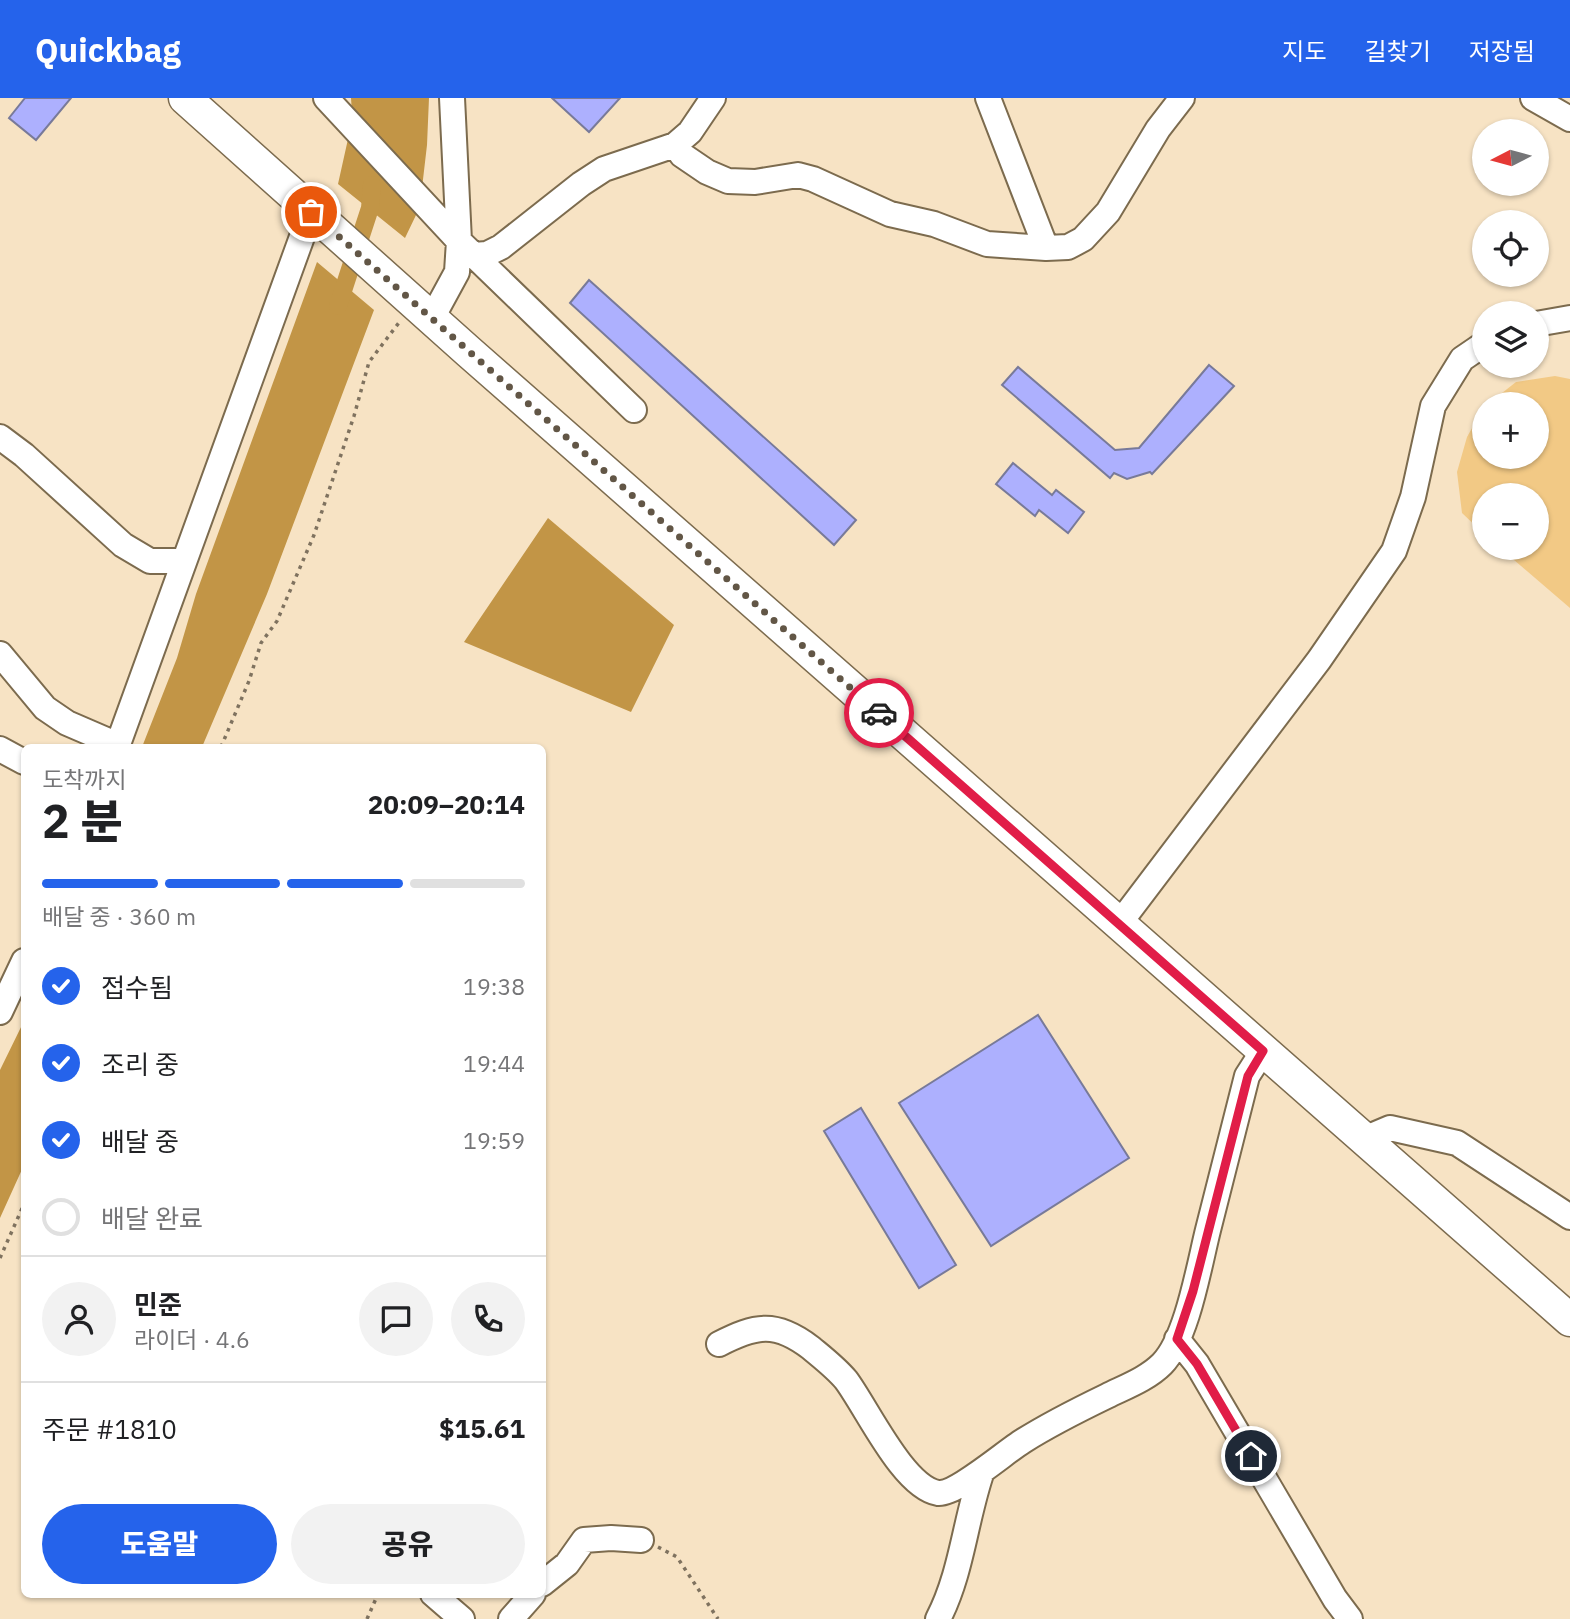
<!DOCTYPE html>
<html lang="ko">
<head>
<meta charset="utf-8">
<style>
  :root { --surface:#fff; --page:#f2f2f2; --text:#202124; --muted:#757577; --line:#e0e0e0; --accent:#2563eb }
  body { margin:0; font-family:"IBM Plex Sans","Noto Sans KR",sans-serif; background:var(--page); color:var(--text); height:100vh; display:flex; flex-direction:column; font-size:26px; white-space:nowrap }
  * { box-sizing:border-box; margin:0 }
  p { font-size:23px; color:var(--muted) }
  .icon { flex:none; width:38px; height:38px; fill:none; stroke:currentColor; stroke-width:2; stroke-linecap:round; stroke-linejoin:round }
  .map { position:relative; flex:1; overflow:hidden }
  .sheet { position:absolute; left:21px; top:646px; width:525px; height:854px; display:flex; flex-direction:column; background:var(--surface); border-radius:10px; box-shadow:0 2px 5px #0004 }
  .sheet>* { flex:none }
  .needle { width:46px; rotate:264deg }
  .tools { position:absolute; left:1472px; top:21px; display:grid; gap:14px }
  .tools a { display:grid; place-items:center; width:77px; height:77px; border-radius:50%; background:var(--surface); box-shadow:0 2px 5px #0004; font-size:35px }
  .pin { position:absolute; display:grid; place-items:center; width:60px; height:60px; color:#fff; margin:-30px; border:4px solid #fff; border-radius:50%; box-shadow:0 2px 7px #0007 }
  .courier { position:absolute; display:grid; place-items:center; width:70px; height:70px; margin:-35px; border:5px solid #e11d48; border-radius:50%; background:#fff; color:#222; box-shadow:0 2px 9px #0007 }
  .overview em { font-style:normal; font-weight:800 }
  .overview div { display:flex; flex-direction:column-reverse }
  .overview { display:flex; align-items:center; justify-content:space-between; height:119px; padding:0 21px }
  h1 { font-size:46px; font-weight:800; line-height:52px }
  .bar { display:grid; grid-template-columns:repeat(4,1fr); gap:10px 7px; align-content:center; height:84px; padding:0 21px }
  .bar i { height:9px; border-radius:5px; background:var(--line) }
  .bar .on { background:var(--accent) }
  .bar p { grid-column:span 4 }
  .line { display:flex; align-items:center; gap:18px; padding:0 21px; border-top:2px solid var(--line) }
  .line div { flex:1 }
  .round { display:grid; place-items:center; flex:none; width:74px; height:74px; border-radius:37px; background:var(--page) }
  ol { padding:0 21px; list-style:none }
  li { display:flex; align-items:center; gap:21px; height:77px }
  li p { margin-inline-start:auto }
  li .icon { padding:7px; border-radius:50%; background:var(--accent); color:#fff; stroke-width:4 }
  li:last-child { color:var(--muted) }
  li i { width:38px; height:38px; border:4px solid var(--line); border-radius:50% }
  .button { display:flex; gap:14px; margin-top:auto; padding:14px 21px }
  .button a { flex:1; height:80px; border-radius:42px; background:var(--accent); color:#fff; font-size:28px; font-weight:800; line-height:80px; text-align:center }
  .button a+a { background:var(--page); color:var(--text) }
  header { display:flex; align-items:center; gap:42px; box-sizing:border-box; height:98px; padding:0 35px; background:var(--accent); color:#fff }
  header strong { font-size:33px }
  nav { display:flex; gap:38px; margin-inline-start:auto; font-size:24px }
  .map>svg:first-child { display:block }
</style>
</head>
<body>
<header>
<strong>Quickbag</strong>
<nav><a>지도</a><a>길찾기</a><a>저장됨</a></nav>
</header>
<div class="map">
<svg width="1570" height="1521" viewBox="0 0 1570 1521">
  <rect width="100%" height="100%" fill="#f7e3c4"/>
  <path fill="#f2c985" d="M1555,278L1570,281V510L1500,450H1536V397H1484V436L1462,415L1457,374L1467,339L1484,309V359H1536V306H1488L1516,284Z"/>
  <path fill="#c29546" d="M351,0H429L427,47L422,90L352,15Z
    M348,41L417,115L405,140L338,86Z
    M317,164L374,212L267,496L202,649H142L177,560L196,496Z
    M548,420L674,527L631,614L464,544Z
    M24,923V1067L0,1120V972Z"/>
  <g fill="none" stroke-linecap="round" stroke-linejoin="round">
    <path stroke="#c29546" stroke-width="18" d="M338,208L370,110L372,87"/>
  </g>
  <path fill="#adb0fe" stroke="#787a99" stroke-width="2" d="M25,0H71L36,42L9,20Z
    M552,0H620L589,34Z
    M589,182L856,422L834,447L570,205Z
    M1209,267L1234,288L1152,376L1150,374L1127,381L1114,375L1110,380L1002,287L1018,269L1115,352L1139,350Z
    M1013,365L1052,397L1056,392L1084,414L1068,435L1039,412L1035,418L996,386Z
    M1038,917L1129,1060L991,1148L899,1005Z
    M861,1010L956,1167L919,1190L824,1033Z"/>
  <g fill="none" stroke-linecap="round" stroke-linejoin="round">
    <g stroke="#7c6b4e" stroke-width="28">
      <path id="minor" d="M326,0L459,143L634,312
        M988,0L1046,150
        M1533,0L1570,21
        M675,47L682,57L707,74L728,83L755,84L798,77L813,81L890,116L934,126L987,146L1046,150L1068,149L1083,141L1108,114L1158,31L1182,0
        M473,157L487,156L501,149L581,86L604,71L675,47L690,34L713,0
        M432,220L457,174L459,143L452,0
        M1536,226L1570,220
        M0,339L24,357L123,447L150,463H184
        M0,556L45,610L67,625L118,647
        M117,649L311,114
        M0,651L24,664
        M1119,826L1319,562L1394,453L1413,399L1433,308L1462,261L1484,246
        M0,914L24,863
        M1364,1041L1390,1030L1457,1045L1570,1119
        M1177,1241L1197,1266L1335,1501L1350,1521
        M719,1246C756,1227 776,1223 811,1250C823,1260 836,1270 846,1282C867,1310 903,1389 938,1395C956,1397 1005,1354 1023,1343C1050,1326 1078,1312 1107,1298C1125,1289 1147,1281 1162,1266C1187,1241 1199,1168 1208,1132C1221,1081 1234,1030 1247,978L1263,953
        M542,1486L567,1466L584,1442L611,1440L641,1442
        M433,1496L462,1521
        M511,1521L533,1496
        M938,1521C962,1475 965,1422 982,1373"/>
    </g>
    <g stroke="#7c6b4e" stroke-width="35">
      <path id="major" d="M185,0L469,254L1570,1222"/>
    </g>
    <path stroke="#7f725f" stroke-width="3.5" stroke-dasharray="3.5 5" stroke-linecap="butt" d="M221,649L249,583L261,545L277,523L314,437L354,318L369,264L401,222
      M0,1160L24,1106
      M658,1449L677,1459L718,1521
      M367,1521L378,1496"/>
    <use href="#minor" stroke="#fff" stroke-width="24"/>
    <use href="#major" stroke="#fff" stroke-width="32"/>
  </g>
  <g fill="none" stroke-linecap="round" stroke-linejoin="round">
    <path stroke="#625646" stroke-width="7" stroke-dasharray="0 12.6" d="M311,114L879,615"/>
    <path stroke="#e11d48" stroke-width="9" d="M879,615L1263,953L1248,978L1193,1193L1177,1241L1197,1266L1251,1358"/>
  </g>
</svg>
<div class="tools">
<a><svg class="needle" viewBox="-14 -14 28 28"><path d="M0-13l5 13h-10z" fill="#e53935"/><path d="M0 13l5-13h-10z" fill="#757577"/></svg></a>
<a><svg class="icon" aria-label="locate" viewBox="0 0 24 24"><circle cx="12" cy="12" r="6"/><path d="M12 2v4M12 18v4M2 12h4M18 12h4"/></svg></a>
<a><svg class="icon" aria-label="layers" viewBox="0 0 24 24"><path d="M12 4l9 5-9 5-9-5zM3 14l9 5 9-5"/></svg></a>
<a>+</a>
<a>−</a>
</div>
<div class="pin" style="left:311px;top:114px;background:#ea580c"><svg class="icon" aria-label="bag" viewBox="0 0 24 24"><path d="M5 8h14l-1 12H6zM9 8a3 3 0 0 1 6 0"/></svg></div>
<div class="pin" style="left:1251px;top:1358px;background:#1f2937"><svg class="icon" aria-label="home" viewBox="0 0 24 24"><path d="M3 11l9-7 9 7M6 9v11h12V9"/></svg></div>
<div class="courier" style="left:879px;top:615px"><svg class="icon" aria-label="car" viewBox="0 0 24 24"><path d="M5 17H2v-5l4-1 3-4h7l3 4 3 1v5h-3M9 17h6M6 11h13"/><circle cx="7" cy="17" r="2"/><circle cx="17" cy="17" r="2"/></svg></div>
<section class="sheet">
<div class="overview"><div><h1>2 분</h1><p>도착까지</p></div><em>20:09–20:14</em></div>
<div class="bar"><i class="on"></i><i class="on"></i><i class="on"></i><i></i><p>배달 중 · 360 m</p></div>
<ol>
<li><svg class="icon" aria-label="check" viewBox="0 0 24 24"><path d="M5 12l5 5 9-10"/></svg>접수됨<p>19:38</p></li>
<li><svg class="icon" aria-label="check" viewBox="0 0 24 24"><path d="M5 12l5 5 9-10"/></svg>조리 중<p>19:44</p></li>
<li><svg class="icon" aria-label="check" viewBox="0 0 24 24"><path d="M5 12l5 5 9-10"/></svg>배달 중<p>19:59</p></li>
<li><i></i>배달 완료</li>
</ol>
<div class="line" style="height:126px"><a class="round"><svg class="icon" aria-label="person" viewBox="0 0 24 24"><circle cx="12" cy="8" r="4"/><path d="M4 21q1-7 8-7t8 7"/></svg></a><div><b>민준</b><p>라이더 · 4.6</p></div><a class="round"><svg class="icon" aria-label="chat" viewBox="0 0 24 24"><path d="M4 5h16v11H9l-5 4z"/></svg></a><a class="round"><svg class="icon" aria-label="phone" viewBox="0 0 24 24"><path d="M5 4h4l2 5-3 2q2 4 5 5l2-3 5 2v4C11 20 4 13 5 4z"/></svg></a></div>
<div class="line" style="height:91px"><div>주문 #1810</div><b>$15.61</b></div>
<div class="button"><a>도움말</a><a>공유</a></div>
</section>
</div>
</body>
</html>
